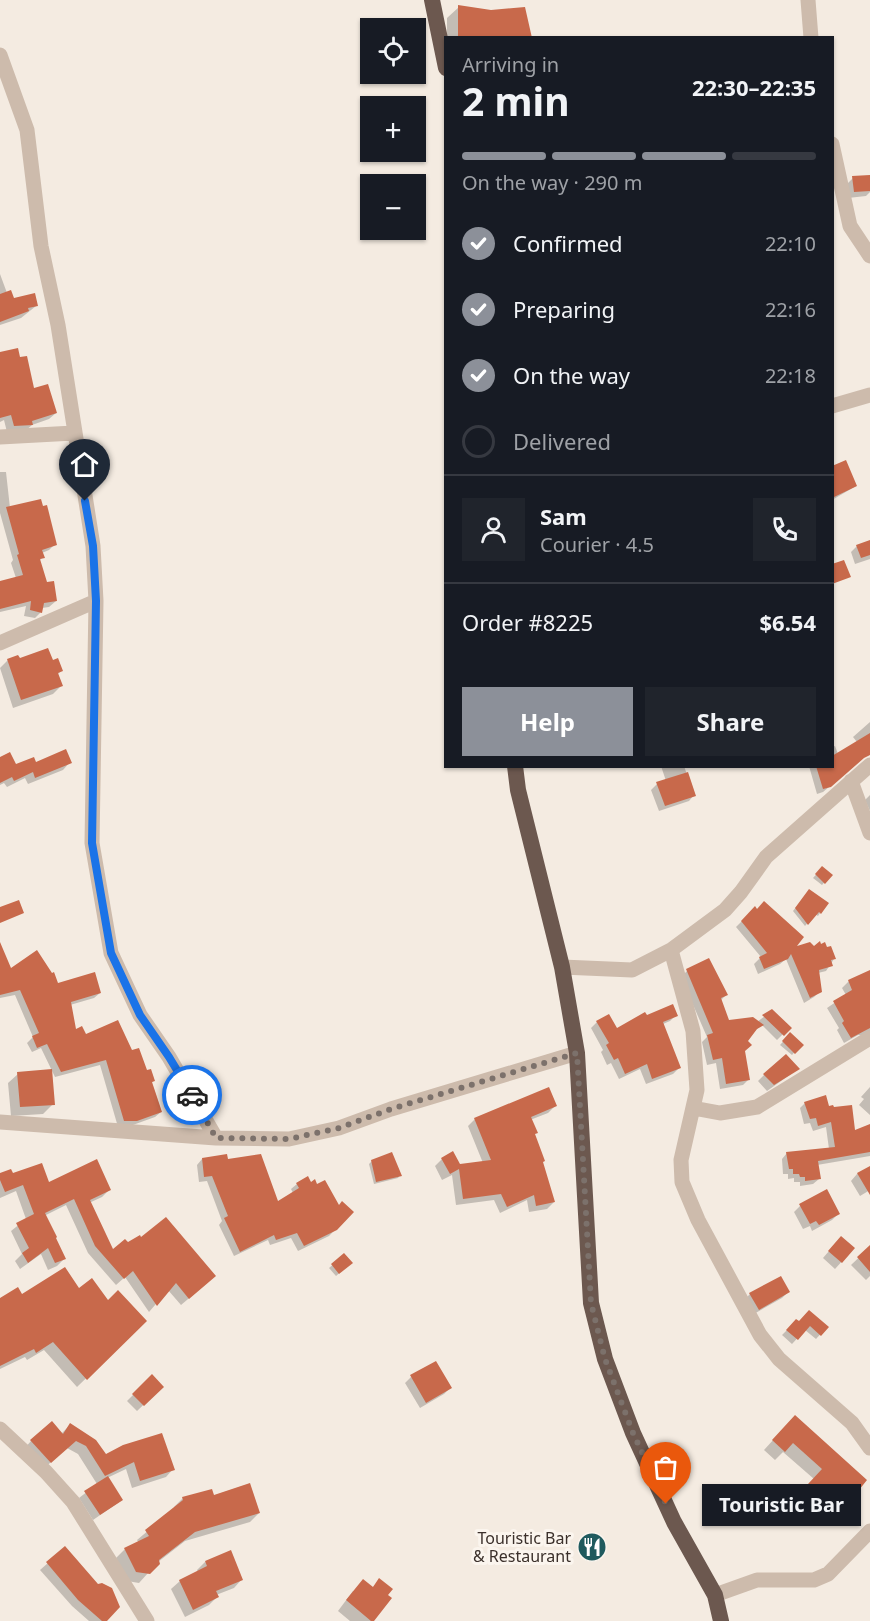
<!DOCTYPE html>
<html lang="en">
<head>
<meta charset="utf-8">
<style>
  :root { --surface:#171b24; --page:#20242c; --text:#f1f3f6; --muted:#9ea1a6; --line:#363941; --accent:#8c9099 }
  body { margin:0; font-family:"Noto Sans",sans-serif; background:var(--page); color:var(--text); height:100vh; display:flex; flex-direction:column; font-size:22px; white-space:nowrap }
  * { box-sizing:border-box; margin:0 }
  p { font-size:20px; color:var(--muted) }
  .icon { flex:none; width:33px; height:33px; fill:none; stroke:currentColor; stroke-width:2; stroke-linecap:round; stroke-linejoin:round }
  .map { position:relative; flex:1; overflow:hidden }
  .details { position:absolute; left:444px; top:36px; width:390px; height:732px; display:flex; flex-direction:column; background:var(--surface); border-radius:0px; box-shadow:0 2px 4px #0004 }
  .details>* { flex:none }
  .buttons { position:absolute; left:360px; top:18px; display:grid; gap:12px }
  .buttons a { display:grid; place-items:center; width:66px; height:66px; border-radius:0px; background:var(--surface); box-shadow:0 2px 4px #0004; font-size:30px }
  .pin { position:absolute; display:grid; place-items:center; width:51px; height:51px; color:#fff; margin:-62px -26px; border-radius:50% 50% 50% 0; rotate:-45deg; box-shadow:0 0 6px #0007 }
  .pin .icon { rotate:45deg }
  .courier { position:absolute; display:grid; place-items:center; width:60px; height:60px; margin:-30px; border:4px solid #1a73e8; border-radius:50%; background:#fff; color:#222; box-shadow:0 2px 8px #0007 }
  .bubble { position:absolute; height:42px; border-radius:0px; background:var(--surface); box-shadow:0 2px 4px #0004; font-size:20px; font-weight:700; line-height:42px; text-align:center }
  .overview em { font-style:normal; font-weight:700 }
  .overview div { display:flex; flex-direction:column-reverse }
  .overview { display:flex; align-items:center; justify-content:space-between; height:102px; padding:0 18px }
  h1 { font-size:39px; font-weight:700; line-height:45px }
  .bar { display:grid; grid-template-columns:repeat(4,1fr); gap:9px 6px; align-content:center; height:72px; padding:0 18px }
  .bar i { height:8px; border-radius:4px; background:var(--line) }
  .bar .active { background:var(--accent) }
  .bar p { grid-column:span 4 }
  .line { display:flex; align-items:center; gap:15px; padding:0 18px; border-top:2px solid var(--line) }
  .line div { flex:1 }
  .round { display:grid; place-items:center; flex:none; width:63px; height:63px; border-radius:0px; background:var(--page) }
  ol { padding:0 18px; list-style:none }
  li { display:flex; align-items:center; gap:18px; height:66px }
  li p { margin-inline-start:auto }
  li .icon { padding:6px; border-radius:50%; background:var(--accent); color:#fff; stroke-width:4 }
  li:last-child { color:var(--muted) }
  li i { width:33px; height:33px; border:3px solid var(--line); border-radius:50% }
  .button { display:flex; gap:12px; margin-top:auto; padding:12px 18px }
  .button a { flex:1; height:69px; border-radius:0px; background:var(--accent); color:#fff; font-size:24px; font-weight:700; line-height:69px; text-align:center }
  .button a+a { background:var(--page); color:var(--text) }
  .map>svg:first-child { display:block }
</style>
</head>
<body>
<div class="map">
<svg width="870" height="1621" viewBox="0 0 870 1621">
  <rect width="100%" height="100%" fill="#f4ebe1"/>
  <path fill="#0003" d="M459,7L531,38H447V18Z
    M870,176V192L866,196L848,198L847,184L853,178Z
    M0,274L7,293L13,300L36,306L21,318L0,325Z
    M0,353L56,413L49,419L32,425L25,431L7,432L4,420L0,422Z
    M832,469L856,486L832,500Z
    M0,472H6L10,508L55,544L49,550L42,553L43,557L39,561L46,583L56,601L49,607L42,608L41,612L35,618L24,616L26,606L0,612V582L16,578L11,563L13,560L0,513Z
    M870,542V559L855,564L851,552L857,546Z
    M8,660L52,662L61,671L57,675L61,686L53,694L13,708L0,668Z
    M870,722V746L859,762L823,792L817,794L809,766H832V747L835,746L838,754L857,742L853,737Z
    M0,757L15,766L70,762L63,770L28,784L25,778L7,787L4,783L0,785Z
    M661,766H684L694,795L689,801L659,811L651,790L657,784L666,781Z
    M870,795V811L865,800Z
    M822,868L831,875L822,885L813,878Z
    M807,893L820,913L818,916L815,914L805,926L793,911Z
    M755,908L793,949L834,959L826,971L818,973L820,991L814,997L804,1003L786,959L780,964L758,974L754,964L761,957L736,927Z
    M0,971L100,993L94,998L70,1005L75,1032L131,1052L153,1081L151,1084L161,1112L155,1117L130,1126L118,1127L100,1065L55,1077L41,1048L32,1052L27,1043L33,1037L15,995L0,998Z
    M687,971L726,995L720,1001L728,1021L757,1022L772,1011L789,1028L777,1040L762,1025L752,1033L745,1041L744,1051L749,1079L743,1085L720,1089L716,1063L707,1065L702,1042L707,1037L681,977Z
    M870,973V1035H858L844,1043L837,1030L839,1028L827,1008L846,995L842,988L849,981Z
    M676,1015L670,1021L663,1024L679,1068L673,1074L646,1084L640,1069L619,1079L611,1063L607,1065L601,1052L603,1050L591,1028L597,1022L617,1030L646,1017Z
    M790,1034L801,1045L792,1055L780,1045Z
    M798,1069L767,1091L758,1081L764,1075Z
    M18,1074L53,1104L43,1114L11,1116L8,1083Z
    M870,1087V1115L859,1105L864,1099L861,1097Z
    M805,1103L854,1132L870,1125V1156L817,1165L819,1179L813,1184L800,1186V1182H794V1178L788,1179V1174H783L782,1159L787,1153L829,1149L826,1127L813,1131L810,1123L804,1124L800,1108Z
    M555,1106L548,1113L530,1120L554,1202L547,1209L529,1212L527,1200L500,1213L494,1200L456,1205L452,1175L442,1180L435,1166L442,1159L459,1166L483,1163L468,1126L475,1119Z
    M202,1159L227,1161L277,1203L293,1193L291,1189L297,1184H311L338,1207L352,1212L329,1236L298,1251L291,1238L270,1245L268,1240L234,1256L219,1225L222,1221L207,1181L199,1182L197,1165Z
    M372,1161L400,1175L398,1178L374,1184L369,1164Z
    M870,1168V1190L860,1196L851,1181L857,1174Z
    M0,1175H12L48,1184L109,1190L102,1197L89,1203L112,1251L207,1283L181,1305L168,1290L149,1312L125,1277L116,1285L88,1253L66,1205L44,1216L64,1259L57,1266L48,1270L41,1254L20,1269L15,1261L22,1254L11,1231L26,1219L16,1191L0,1198Z
    M800,1206L838,1214L832,1220L812,1231L810,1226L803,1229L794,1212Z
    M835,1244L853,1249L835,1269L823,1258Z
    M870,1247V1276L866,1280L851,1265Z
    M344,1255L351,1263L336,1276L329,1268Z
    M78,1291L107,1302L145,1321L77,1387L44,1350L27,1360L25,1357L0,1369V1300Z
    M788,1292L782,1298L752,1315L744,1300L750,1294Z
    M796,1321L827,1327L816,1339L805,1330L792,1344L782,1335Z
    M152,1376L162,1387L137,1411L127,1401Z
    M411,1377L450,1388L444,1394L420,1408L405,1383Z
    M70,1425L105,1456L173,1469L166,1477L132,1488L126,1469L107,1478L122,1500L93,1520L79,1498L97,1484L78,1454L67,1448L42,1470L24,1449L31,1441L61,1434Z
    M785,1427L854,1494L844,1503L835,1496L826,1505L820,1500L813,1507L800,1495L814,1479L783,1452L775,1460L764,1450Z
    M213,1496L259,1513L250,1522L185,1541L158,1562L139,1583L127,1581L116,1558L125,1549L139,1543L137,1540L174,1509V1507L183,1498Z
    M65,1548L97,1585L105,1621H89L72,1606L40,1570Z
    M205,1562L242,1579L234,1588L216,1595L217,1597L209,1605L185,1617L171,1589L180,1581L198,1572L197,1570Z
    M380,1580L386,1595L372,1621H350L338,1611L353,1591L372,1588Z"/>
  <path fill="#c8694b" d="M458,5L491,10L525,7L532,38H458Z
    M870,175V191L854,192L852,176Z
    M11,290L14,298L35,293L38,306L28,308L29,311L0,322V294Z
    M18,348L20,357L27,356L34,388L48,384L57,413L32,421L33,425L14,426L11,415L0,418V352Z
    M846,460L857,486L832,498V466Z
    M41,499L43,506L47,505L57,545L42,550L45,558L40,559L47,582L54,581L57,601L44,603L42,613L30,610L31,601L0,609V581L23,575L17,555L19,554L6,507Z
    M870,540V555L861,558L856,545Z
    M844,560L851,577L832,584V564Z
    M48,648L53,660L58,658L63,671L58,673L63,686L21,700L7,659L18,655L20,658Z
    M870,733V755L864,758L831,787L823,789L816,766H832V756Z
    M66,749L72,763L35,778L33,772L14,781L12,777L0,783V757L10,752L16,764L34,757L36,762Z
    M688,772L696,796L665,806L656,782Z
    M822,866L833,875L825,884L815,874Z
    M809,889L829,903L821,914L819,912L808,925L795,908Z
    M19,900L24,913L0,923V907Z
    M764,901L804,937L797,946L810,942L814,946L820,941L821,944L825,942L827,947L831,946L836,959L831,960L833,966L819,970L822,992L810,998L791,954L788,959L764,969L759,957L767,953L741,921L755,906L757,909Z
    M0,942L11,968L37,950L52,973L54,972L58,983L95,972L101,993L71,1002L76,1029L82,1026L86,1034L118,1020L132,1050L139,1048L147,1070L151,1069L155,1081L152,1082L162,1112L137,1121H124L106,1060L61,1072L47,1044L37,1048L32,1036L39,1033L20,990L0,995Z
    M709,958L728,995L721,998L729,1020L753,1017L764,1025L757,1029L748,1041L752,1045L745,1051L750,1080L726,1084L722,1058L713,1060L707,1035L713,1033L686,969Z
    M870,970V1028L851,1038L842,1023L844,1021L833,1001L852,990L848,980Z
    M673,1004L678,1016L663,1022L681,1068L652,1079L647,1064L625,1074L618,1058L614,1060L606,1045L609,1043L596,1021L609,1014L617,1028L645,1012L647,1015Z
    M772,1009L792,1028L784,1036L762,1015Z
    M790,1032L804,1045L795,1054L782,1041Z
    M786,1054L800,1069L774,1085L763,1074Z
    M52,1069L55,1105L20,1107L17,1072Z
    M549,1087L557,1106L531,1117L538,1133L535,1134L545,1161L543,1162L555,1202L536,1206L534,1195L507,1207L501,1194L463,1199L459,1169L450,1174L441,1158L453,1151L460,1164L491,1160L474,1118Z
    M826,1095L829,1106L833,1105L834,1107L852,1105L855,1130L870,1124V1152L818,1161L821,1179L805,1181V1177H800L799,1174H793V1169H789L786,1152L835,1147L831,1122L818,1126L816,1118L810,1119L804,1102Z
    M392,1152L402,1176L376,1182L371,1160Z
    M227,1154L228,1159L261,1154L278,1201L299,1188L296,1183L308,1176L311,1182L315,1179L317,1184L325,1180L339,1205L342,1201L354,1212L337,1230L304,1246L297,1233L276,1240L274,1235L240,1252L224,1218L228,1216L212,1176L204,1177L202,1158Z
    M97,1159L111,1190L90,1200L113,1249L125,1239L128,1242L140,1235L141,1237L166,1217L216,1276L189,1299L176,1283L157,1306L133,1271L124,1279L95,1246L74,1199L45,1213L57,1237L56,1238L66,1259L55,1263L48,1248L28,1263L22,1253L29,1248L16,1223L34,1214L23,1185L5,1192L0,1180V1173L11,1169L13,1173L42,1163L49,1182Z
    M870,1166V1195L857,1173Z
    M827,1189L840,1214L819,1225L816,1221L810,1224L799,1204Z
    M841,1236L855,1248L842,1263L828,1251Z
    M870,1245V1272L857,1257Z
    M344,1253L353,1263L339,1274L331,1264Z
    M65,1267L79,1288L92,1278L108,1300L118,1290L147,1321L87,1380L53,1342L36,1353L34,1349L0,1366V1298L18,1287L22,1294Z
    M781,1276L790,1292L759,1310L749,1293Z
    M809,1310L829,1327L821,1336L810,1326L798,1340L786,1330L796,1319L799,1321Z
    M436,1361L452,1388L426,1403L410,1375Z
    M152,1374L164,1387L144,1406L132,1394Z
    M795,1415L867,1480L855,1495L846,1487L837,1496L831,1491L824,1498L808,1484L822,1469L793,1443L785,1452L772,1440Z
    M52,1421L63,1434L70,1423L96,1440L106,1454L123,1445L162,1433L175,1470L140,1481L134,1462L105,1476L86,1446L76,1441L51,1463L30,1440Z
    M108,1476L123,1500L100,1515L84,1491Z
    M250,1483L260,1513L195,1532L159,1560L160,1564L150,1574L136,1572L124,1548L149,1536L145,1530L183,1500L182,1497L212,1489L214,1495Z
    M65,1546L98,1584L102,1583L112,1588L120,1607L107,1621H102L78,1600L46,1562Z
    M231,1550L243,1580L216,1591L219,1597L193,1610L179,1580L207,1566L205,1561Z
    M379,1578L393,1589L388,1595L392,1598L374,1621H371L346,1600L363,1579L373,1587Z"/>
  <g fill="none" stroke-linecap="round" stroke-linejoin="round">
    <path stroke="#cdbbac" stroke-width="15" d="M808,0L811,38
      M0,55L27,130L41,246L58,325L93,546L96,601L92,843L111,953L140,1015L169,1057L216,1138
      M832,144L850,226L870,256
      M832,406L870,395
      M0,437L74,433
      M0,643L96,601
      M851,781L870,833
      M671,950L693,1031L697,1090L681,1160L682,1182L698,1220L760,1335L779,1359L852,1423L870,1448
      M562,967L632,970L671,950L725,910L741,892L766,857L870,765
      M693,1108L720,1113L757,1107L870,1038
      M0,1122L216,1138L289,1139L339,1128L391,1109L577,1053
      M0,1429L46,1472L73,1502L147,1621
      M715,1595L757,1580H814L828,1574L870,1531"/>
    <path stroke="#6c584f" stroke-width="16" d="M432,0L446,68
      M515,766L518,790L562,967L577,1053L591,1303L605,1359L633,1433L674,1522L715,1595L721,1621"/>
  </g>
  <g fill="none" stroke-linecap="round" stroke-linejoin="round">
    <path stroke="#7c716b" stroke-width="6" stroke-dasharray="0 10.8" d="M192,1095L216,1138L289,1139L339,1128L391,1109L577,1053L591,1303L605,1359L633,1433L666,1504"/>
    <path stroke="#1a73e8" stroke-width="8" d="M85,501L93,546L96,601L92,843L111,953L140,1015L169,1057L192,1095"/>
  </g>
  <defs>
    <g id="restaurant-disc" transform="scale(1.5)"><circle r="9.5" fill="#1f5a5e" stroke="#fbf5ee"/><path d="M-5-6h1v4h1v-4h1v4h1v-4h1v5L-1.5 .5V6h-2V.5L-5-1ZM5-6V6H3V1.5H1.5Q1.5-4 5-6Z" fill="#fff"/></g>
  </defs>
  <g fill-rule="evenodd">
    <use href="#restaurant-disc" x="592" y="1547"/>
  </g>
  <g text-anchor="middle" stroke-width="6" stroke-linejoin="round" paint-order="stroke">
    <g font-size="16" fill="#3b302b" stroke="#fbf5ee" text-anchor="end">
      <text x="571" y="1544">Touristic Bar<tspan x="571" dy="18">&amp; Restaurant</tspan></text>
    </g>
  </g>
</svg>
<div class="buttons">
<a><svg class="icon" aria-label="locate" viewBox="0 0 24 24"><circle cx="12" cy="12" r="6"/><path d="M12 2v4M12 18v4M2 12h4M18 12h4"/></svg></a>
<a>+</a>
<a>−</a>
</div>
<div class="pin" style="left:666px;top:1504px;background:#ea580c"><svg class="icon" aria-label="bag" viewBox="0 0 24 24"><path d="M5 8h14l-1 12H6zM9 8a3 3 0 0 1 6 0"/></svg></div>
<div class="pin" style="left:85px;top:501px;background:#1f2937"><svg class="icon" aria-label="home" viewBox="0 0 24 24"><path d="M3 11l9-7 9 7M6 9v11h12V9"/></svg></div>
<div class="courier" style="left:192px;top:1095px"><svg class="icon" aria-label="car" viewBox="0 0 24 24"><path d="M5 17H2v-5l4-1 3-4h7l3 4 3 1v5h-3M9 17h6M6 11h13"/><circle cx="7" cy="17" r="2"/><circle cx="17" cy="17" r="2"/></svg></div>
<div class="bubble" style="left:702px;top:1484px;width:159px">Touristic Bar</div>
<section class="details">
<div class="overview"><div><h1>2 min</h1><p>Arriving in</p></div><em>22:30–22:35</em></div>
<div class="bar"><i class="active"></i><i class="active"></i><i class="active"></i><i></i><p>On the way · 290 m</p></div>
<ol>
<li><svg class="icon" aria-label="check" viewBox="0 0 24 24"><path d="M5 12l5 5 9-10"/></svg>Confirmed<p>22:10</p></li>
<li><svg class="icon" aria-label="check" viewBox="0 0 24 24"><path d="M5 12l5 5 9-10"/></svg>Preparing<p>22:16</p></li>
<li><svg class="icon" aria-label="check" viewBox="0 0 24 24"><path d="M5 12l5 5 9-10"/></svg>On the way<p>22:18</p></li>
<li><i></i>Delivered</li>
</ol>
<div class="line" style="height:108px"><a class="round"><svg class="icon" aria-label="person" viewBox="0 0 24 24"><circle cx="12" cy="8" r="4"/><path d="M4 21q1-7 8-7t8 7"/></svg></a><div><b>Sam</b><p>Courier · 4.5</p></div><a class="round"><svg class="icon" aria-label="phone" viewBox="0 0 24 24"><path d="M5 4h4l2 5-3 2q2 4 5 5l2-3 5 2v4C11 20 4 13 5 4z"/></svg></a></div>
<div class="line" style="height:78px"><div>Order #8225</div><b>$6.54</b></div>
<div class="button"><a>Help</a><a>Share</a></div>
</section>
</div>
</body>
</html>
